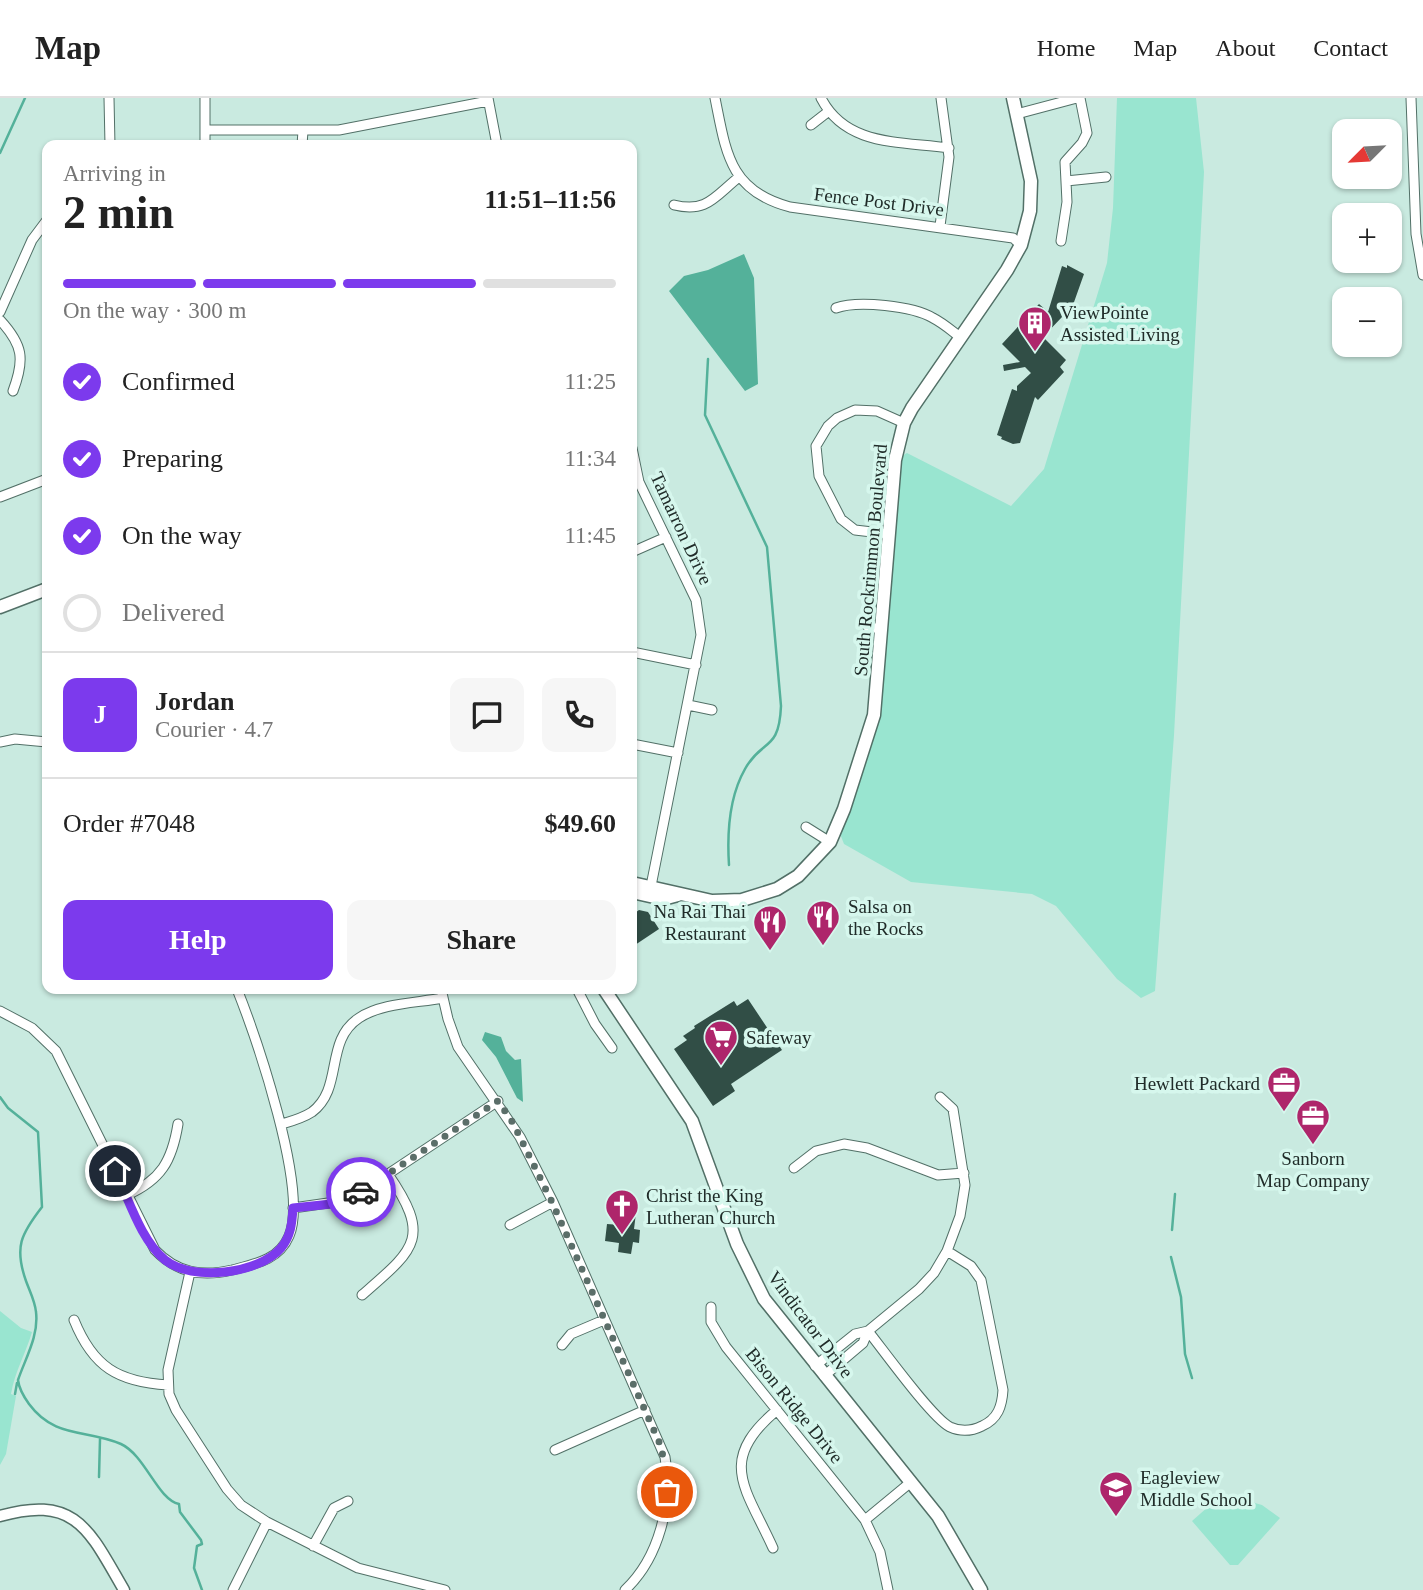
<!DOCTYPE html>
<html lang="en">
<head>
<meta charset="utf-8">
<style>
  :root { --surface:#fff; --page:#f6f6f6; --text:#222; --muted:#767676; --line:#e0e0e0; --accent:#7c3aed }
  body { margin:0; font-family:Georgia,serif; background:var(--page); color:var(--text); height:100vh; display:flex; flex-direction:column; font-size:26px; white-space:nowrap }
  * { box-sizing:border-box; margin:0 }
  p { font-size:23px; color:var(--muted) }
  .icon { flex:none; width:38px; height:38px; fill:none; stroke:currentColor; stroke-width:2; stroke-linecap:round; stroke-linejoin:round }
  .map { position:relative; flex:1; overflow:hidden }
  .drawer { position:absolute; left:42px; top:42px; width:595px; height:854px; display:flex; flex-direction:column; background:var(--surface); border-radius:14px; box-shadow:0 2px 5px #0004 }
  .drawer>* { flex:none }
  .needle { width:46px; rotate:246deg }
  .buttons { position:absolute; left:1332px; top:21px; display:grid; gap:14px }
  .buttons a { display:grid; place-items:center; width:70px; height:70px; border-radius:14px; background:var(--surface); box-shadow:0 2px 5px #0004; font-size:35px }
  .pin { position:absolute; display:grid; place-items:center; width:60px; height:60px; color:#fff; margin:-30px; border:4px solid #fff; border-radius:50%; box-shadow:0 2px 7px #0007 }
  .courier { position:absolute; display:grid; place-items:center; width:70px; height:70px; margin:-35px; border:5px solid #7c3aed; border-radius:50%; background:#fff; color:#222; box-shadow:0 2px 9px #0007 }
  .overview em { font-style:normal; font-weight:700 }
  .overview div { display:flex; flex-direction:column-reverse }
  .overview { display:flex; align-items:center; justify-content:space-between; height:119px; padding:0 21px }
  h1 { font-size:46px; font-weight:700; line-height:52px }
  .bar { display:grid; grid-template-columns:repeat(4,1fr); gap:10px 7px; align-content:center; height:84px; padding:0 21px }
  .bar i { height:9px; border-radius:5px; background:var(--line) }
  .bar .current { background:var(--accent) }
  .bar p { grid-column:span 4 }
  .line { display:flex; align-items:center; gap:18px; padding:0 21px; border-top:2px solid var(--line) }
  .line div { flex:1 }
  .round { display:grid; place-items:center; flex:none; width:74px; height:74px; border-radius:14px; background:var(--page) }
  ol { padding:0 21px; list-style:none }
  li { display:flex; align-items:center; gap:21px; height:77px }
  li p { margin-inline-start:auto }
  li .icon { padding:7px; border-radius:50%; background:var(--accent); color:#fff; stroke-width:4 }
  li:last-child { color:var(--muted) }
  li i { width:38px; height:38px; border:4px solid var(--line); border-radius:50% }
  .primary-button { display:flex; gap:14px; margin-top:auto; padding:14px 21px }
  .primary-button a { flex:1; height:80px; border-radius:14px; background:var(--accent); color:#fff; font-size:28px; font-weight:700; line-height:80px; text-align:center }
  .primary-button a+a { background:var(--page); color:var(--text) }
  header { display:flex; align-items:center; gap:42px; box-sizing:border-box; height:98px; padding:0 35px; background:var(--surface); border-bottom:2px solid var(--line) }
  header strong { font-size:33px }
  nav { display:flex; gap:38px; margin-inline-start:auto; font-size:24px }
  .map>svg:first-child { display:block }
</style>
</head>
<body>
<header>
<strong>Map</strong>
<nav><a>Home</a><a>Map</a><a>About</a><a>Contact</a></nav>
</header>
<div class="map">
<svg width="1423" height="1492" viewBox="0 0 1423 1492">
  <rect width="100%" height="100%" fill="#c9eae0"/>
  <path fill="#99e5d0" d="M1117,0H1196L1204,74L1174,637L1155,893L1141,900L1117,881L1056,808L1032,796L911,784L844,746L837,728L874,617L895,362L907,355L1011,408L1044,371L1107,165L1113,110Z
    M0,1213L21,1230L32,1234C26,1255 15,1273 11,1296L16,1298L6,1356L0,1367Z
    M1237,1400L1262,1407L1280,1420L1238,1467H1230L1192,1423L1209,1408Z"/>
  <path fill="#54b19a" d="M744,156L754,180L758,286L745,293L669,193L684,178L708,172Z
    M485,934L501,939L506,953L515,962L521,961L523,1004L517,1000L496,959L482,942Z"/>
  <g fill="none" stroke-linecap="round" stroke-linejoin="round">
    <path stroke="#54b19a" stroke-width="2.5" d="M0,55L25,0
      M708,261L705,317L767,449L781,608C779,655 762,640 745,671C729,699 727,736 729,767
      M0,999L8,1010L38,1034L42,1109C21,1136 14,1149 26,1183C30,1194 35,1203 36,1214C39,1238 25,1261 18,1282C19,1291 24,1299 29,1306C55,1341 86,1331 121,1346C145,1357 158,1402 179,1406L180,1414L201,1442L202,1446L197,1448L194,1470L202,1492
      M1172,1132L1175,1096
      M1171,1159L1181,1199L1185,1256L1192,1280
      M15,1296L17,1285
      M99,1379L100,1341"/>
  </g>
  <path fill="#314e46" d="M1067,167L1084,176L1068,221L1062,219L1043,239L1066,262L1060,269L1064,274L1038,302L1035,299L1020,345L1013,346L1001,341L1002,339L997,337L1012,291L1017,293V288L1031,275L1025,269L1004,273L1003,267L1020,264L1002,246L1039,206L1048,214L1062,168L1067,170Z
    M639,812L648,814L659,831L632,849V817Z
    M748,901L782,952L731,986L735,993L713,1008L674,951L687,942L683,938L695,930L694,928L734,903L737,908Z
    M622,1113L636,1115L634,1131L640,1132L639,1145L633,1144L631,1156L618,1154L619,1145L605,1143L607,1126L620,1127Z"/>
  <g fill="none" stroke-linecap="round" stroke-linejoin="round">
    <g stroke="#527067" stroke-width="11">
      <path id="minor" d="M109,0L110,47
        M488,0L497,47
        M715,0C726,54 729,93 790,109L1013,140L1021,147
        M821,0C846,49 901,43 949,50
        M1411,0L1416,136L1423,177
        M1017,16L1077,0
        M811,27L829,13
        M205,32H339L488,3
        M205,47V0
        M302,47L303,33
        M1066,83L1106,79
        M674,107C707,115 714,99 739,79
        M940,128L949,59L941,0
        M1061,143L1067,104L1065,64L1082,45L1087,35L1080,0
        M836,210C858,202 913,208 933,220C943,225 952,233 960,239
        M0,214L32,142L47,122
        M0,222C23,247 25,261 13,293
        M632,350L639,384L696,502L701,537L651,788
        M0,399L47,381
        M889,436L855,432L841,421L819,378L816,348L828,328L837,320L855,312L877,313L904,325
        M632,454L666,439
        M868,529L882,531
        M632,554L696,567
        M688,607L712,612
        M0,644L15,641L47,644
        M632,646L678,655
        M806,729L830,744
        M441,891L448,921L458,949L520,1039L553,1104L665,1359C673,1405 659,1460 625,1492
        M577,891L595,926L612,950
        M0,913L32,930L56,953L155,1152C177,1175 202,1179 232,1172C255,1166 279,1162 289,1138C309,1092 256,939 237,891
        M282,1026C292,1023 303,1020 312,1014C344,990 324,943 359,920C381,905 417,905 443,900
        M794,1070L816,1053L844,1046L867,1050L938,1077L964,1075
        M127,1097C161,1082 172,1063 178,1026
        M293,1110L349,1102L498,1003
        M510,1127L553,1104
        M190,1174L168,1272L169,1296L176,1312L227,1391L241,1407L267,1424L358,1470L445,1492
        M362,1197C415,1151 432,1140 388,1076
        M711,1209V1224L726,1249L865,1422L880,1454L888,1492
        M74,1222C93,1269 118,1284 168,1287
        M868,1233C884,1253 932,1320 950,1329C961,1334 972,1333 982,1328C998,1321 1002,1308 1003,1292L981,1182L971,1168L947,1153
        M562,1247L571,1236L604,1222
        M815,1268L855,1236L868,1233L919,1191L934,1175L947,1153L960,1118L965,1087L953,1011L940,999
        M824,1278L863,1245L868,1233
        M555,1352L645,1312
        M865,1422L911,1384
        M313,1448L334,1410L348,1403
        M773,1450C746,1390 716,1363 777,1312
        M233,1492L267,1424"/>
    </g>
    <g stroke="#527067" stroke-width="13">
      <path id="tertiary" d="M0,1418C77,1396 90,1434 124,1492"/>
    </g>
    <g stroke="#527067" stroke-width="15">
      <path id="secondary" d="M0,509L47,491
        M632,785L712,803L742,802L777,791L798,778L830,744L844,711L874,617L895,362L904,325L912,310L1007,172L1021,147L1030,113L1031,83L1013,0
        M632,794L663,801L678,797
        M604,891L692,1023L737,1146L764,1201L938,1418L981,1492"/>
    </g>
    <use href="#minor" stroke="#fff" stroke-width="9"/>
    <use href="#tertiary" stroke="#fff" stroke-width="10"/>
    <use href="#secondary" stroke="#fff" stroke-width="12"/>
  </g>
  <g fill="none" stroke-linecap="round" stroke-linejoin="round">
    <path stroke="#5b6e69" stroke-width="7" stroke-dasharray="0 12.6" d="M361,1094L498,1003L513,1025L552,1104L660,1346L668,1378L667,1394"/>
    <path stroke="#7c3aed" stroke-width="9" d="M115,1073C129,1101 140,1141 165,1162C192,1184 259,1176 281,1150C291,1138 292,1125 293,1110L341,1105L361,1094"/>
  </g>
  <defs>
    <g id="building-pin" transform="scale(1.75)"><path d="M0 17L-7.5 6A9.5 9.5 0 1 1 7.5 6Z" fill="#ae266b" stroke="#d6f7ed"/><path d="M-4-6H4V6H1V3H-1V6H-4ZM-2.5-4.3h1.7v1.8h-1.7ZM.8-4.3h1.7v1.8H.8ZM-2.5-1h1.7V.8h-1.7ZM.8-1h1.7V.8H.8Z" fill="#fff"/></g>
    <g id="restaurant-pin" transform="scale(1.75)"><path d="M0 17L-7.5 6A9.5 9.5 0 1 1 7.5 6Z" fill="#ae266b" stroke="#d6f7ed"/><path d="M-5-6h1v4h1v-4h1v4h1v-4h1v5L-1.5 .5V6h-2V.5L-5-1ZM5-6V6H3V1.5H1.5Q1.5-4 5-6Z" fill="#fff"/></g>
    <g id="supermarket-pin" transform="scale(1.75)"><path d="M0 17L-7.5 6A9.5 9.5 0 1 1 7.5 6Z" fill="#ae266b" stroke="#d6f7ed"/><path d="M-6-5.5h2.5l.6 2H6L4.5 2H-2.5L-4.4-4H-6ZM-1.5 3.2a1.3 1.3 0 1 0 .1 0ZM3 3.2a1.3 1.3 0 1 0 .1 0Z" fill="#fff"/></g>
    <g id="office-pin" transform="scale(1.75)"><path d="M0 17L-7.5 6A9.5 9.5 0 1 1 7.5 6Z" fill="#ae266b" stroke="#d6f7ed"/><path d="M-6-3h4V-5.5h4V-3h4V5H-6ZM-1-4.5V-3h2v-1.5ZM-6 0V1H6V0Z" fill="#fff"/></g>
    <g id="church-pin" transform="scale(1.75)"><path d="M0 17L-7.5 6A9.5 9.5 0 1 1 7.5 6Z" fill="#ae266b" stroke="#d6f7ed"/><path d="M-1.2-6h2.4v3.5h3.3v2.4h-3.3V6h-2.4V-.1h-3.3v-2.4h3.3Z" fill="#fff"/></g>
    <g id="school-pin" transform="scale(1.75)"><path d="M0 17L-7.5 6A9.5 9.5 0 1 1 7.5 6Z" fill="#ae266b" stroke="#d6f7ed"/><path d="M0-5L7-2L0 1L-7-2ZM-4 1L0 2.5L4 1V4Q0 6-4 4Z" fill="#fff"/></g>
  </defs>
  <g fill-rule="evenodd">
    <use href="#building-pin" x="1035" y="225"/>
    <use href="#restaurant-pin" x="823" y="819"/>
    <use href="#restaurant-pin" x="770" y="824"/>
    <use href="#supermarket-pin" x="721" y="939"/>
    <use href="#office-pin" x="1284" y="985"/>
    <use href="#office-pin" x="1313" y="1018"/>
    <use href="#church-pin" x="622" y="1108"/>
    <use href="#school-pin" x="1116" y="1390"/>
  </g>
  <g text-anchor="middle" stroke-width="7" stroke-linejoin="round" paint-order="stroke">
    <g font-size="19" fill="#202c29" stroke="#d6f7ed">
      <text transform="translate(879 103) rotate(7)" y="7">Fence Post Drive</text>
      <text transform="translate(682 430) rotate(65)" y="7">Tamarron Drive</text>
      <text transform="translate(870 462) rotate(-85)" y="7">South Rockrimmon Boulevard</text>
      <text transform="translate(811 1226) rotate(53)" y="7">Vindicator Drive</text>
      <text transform="translate(795 1307) rotate(51)" y="7">Bison Ridge Drive</text>
    </g>
    <g font-size="19" fill="#202c29" stroke="#d6f7ed" text-anchor="start">
      <text x="1060" y="221">ViewPointe<tspan x="1060" dy="22">Assisted Living</tspan></text>
      <text x="848" y="815">Salsa on<tspan x="848" dy="22">the Rocks</tspan></text>
      <text x="746" y="820" text-anchor="end">Na Rai Thai<tspan x="746" dy="22">Restaurant</tspan></text>
      <text x="746" y="946">Safeway</text>
      <text x="1260" y="992" text-anchor="end">Hewlett Packard</text>
      <text x="1313" y="1067" text-anchor="middle">Sanborn<tspan x="1313" dy="22">Map Company</tspan></text>
      <text x="646" y="1104">Christ the King<tspan x="646" dy="22">Lutheran Church</tspan></text>
      <text x="1140" y="1386">Eagleview<tspan x="1140" dy="22">Middle School</tspan></text>
    </g>
  </g>
</svg>
<div class="buttons">
<a><svg class="needle" viewBox="-14 -14 28 28"><path d="M0-13l5 13h-10z" fill="#e53935"/><path d="M0 13l5-13h-10z" fill="#767676"/></svg></a>
<a>+</a>
<a>−</a>
</div>
<div class="pin" style="left:667px;top:1394px;background:#ea580c"><svg class="icon" aria-label="bag" viewBox="0 0 24 24"><path d="M5 8h14l-1 12H6zM9 8a3 3 0 0 1 6 0"/></svg></div>
<div class="pin" style="left:115px;top:1073px;background:#1f2937"><svg class="icon" aria-label="home" viewBox="0 0 24 24"><path d="M3 11l9-7 9 7M6 9v11h12V9"/></svg></div>
<div class="courier" style="left:361px;top:1094px"><svg class="icon" aria-label="car" viewBox="0 0 24 24"><path d="M5 17H2v-5l4-1 3-4h7l3 4 3 1v5h-3M9 17h6M6 11h13"/><circle cx="7" cy="17" r="2"/><circle cx="17" cy="17" r="2"/></svg></div>
<section class="drawer">
<div class="overview"><div><h1>2 min</h1><p>Arriving in</p></div><em>11:51–11:56</em></div>
<div class="bar"><i class="current"></i><i class="current"></i><i class="current"></i><i></i><p>On the way · 300 m</p></div>
<ol>
<li><svg class="icon" aria-label="check" viewBox="0 0 24 24"><path d="M5 12l5 5 9-10"/></svg>Confirmed<p>11:25</p></li>
<li><svg class="icon" aria-label="check" viewBox="0 0 24 24"><path d="M5 12l5 5 9-10"/></svg>Preparing<p>11:34</p></li>
<li><svg class="icon" aria-label="check" viewBox="0 0 24 24"><path d="M5 12l5 5 9-10"/></svg>On the way<p>11:45</p></li>
<li><i></i>Delivered</li>
</ol>
<div class="line" style="height:126px"><b class="round" style="background:var(--accent);color:#fff">J</b><div><b>Jordan</b><p>Courier · 4.7</p></div><a class="round"><svg class="icon" aria-label="chat" viewBox="0 0 24 24"><path d="M4 5h16v11H9l-5 4z"/></svg></a><a class="round"><svg class="icon" aria-label="phone" viewBox="0 0 24 24"><path d="M5 4h4l2 5-3 2q2 4 5 5l2-3 5 2v4C11 20 4 13 5 4z"/></svg></a></div>
<div class="line" style="height:91px"><div>Order #7048</div><b>$49.60</b></div>
<div class="primary-button"><a>Help</a><a>Share</a></div>
</section>
</div>
</body>
</html>
